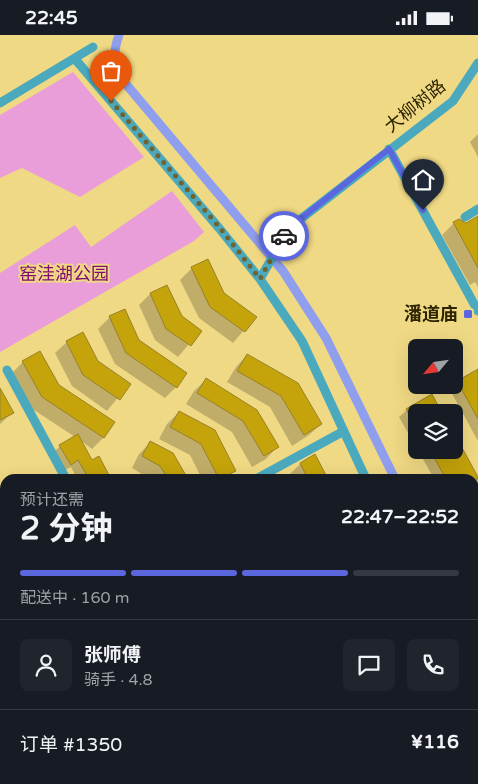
<!DOCTYPE html>
<html lang="zh">
<head>
<meta charset="utf-8">
<style>
  :root { --surface:#171b24; --page:#20242c; --text:#f1f3f6; --muted:#9ea1a6; --line:#363941; --accent:#5b67df }
  body { margin:0; font-family:"Varela Round","Noto Sans SC",sans-serif; background:var(--page); color:var(--text); height:100vh; display:flex; flex-direction:column; font-size:19px; white-space:nowrap }
  * { box-sizing:border-box; margin:0 }
  p { font-size:16px; color:var(--muted) }
  .icon { flex:none; width:28px; height:28px; fill:none; stroke:currentColor; stroke-width:2; stroke-linecap:round; stroke-linejoin:round }
  .map { position:relative; flex:1; overflow:hidden }
  .sheet { position:absolute; left:0px; top:439px; width:479px; height:311px; display:flex; flex-direction:column; background:var(--surface); border-radius:15px 15px 0 0; box-shadow:0 5px 20px #0002 }
  .sheet>* { flex:none }
  .needle { width:32px; rotate:241deg }
  .tools { position:absolute; left:408px; top:304px; display:grid; gap:10px }
  .tools a { display:grid; place-items:center; width:55px; height:55px; border-radius:8px; background:var(--surface); box-shadow:0 5px 20px #0002; font-size:25px }
  .pin { position:absolute; display:grid; place-items:center; width:42px; height:42px; color:#fff; margin:-51px -21px; border-radius:50% 50% 50% 0; rotate:-45deg; box-shadow:0 0 5px #0007 }
  .pin .icon { rotate:45deg }
  .courier { position:absolute; display:grid; place-items:center; width:50px; height:50px; margin:-25px; border:4px solid #5b67df; border-radius:50%; background:#fff; color:#222; box-shadow:0 1px 6px #0007 }
  .headline em { font-style:normal; font-weight:700 }
  .headline div { display:flex; flex-direction:column-reverse }
  .headline { display:flex; align-items:center; justify-content:space-between; height:85px; padding:0 20px }
  h1 { font-size:32px; font-weight:700; line-height:38px }
  .bar { display:grid; grid-template-columns:repeat(4,1fr); gap:8px 5px; align-content:center; height:60px; padding:0 20px }
  .bar i { height:6px; border-radius:4px; background:var(--line) }
  .bar .active { background:var(--accent) }
  .bar p { grid-column:span 4 }
  .line { display:flex; align-items:center; gap:12px; padding:0 20px; border-top:1px solid var(--line) }
  .line div { flex:1 }
  .round { display:grid; place-items:center; flex:none; width:52px; height:52px; border-radius:8px; background:var(--page) }
  .status { display:flex; justify-content:space-between; align-items:center; height:35px; padding:0 25px; background:var(--surface); direction:ltr }
  .status svg { height:14px; fill:currentColor }
  .map>svg:first-child { display:block }
</style>
</head>
<body>
<div class="status"><b>22:45</b><svg viewBox="0 0 49 12"><path d="M0 12V9h3v3zM5 12V6h3v6zM10 12V3h3v9zM15 12V0h3v12zM26 1h20v11H26zM47 4h2v5h-2z"/></svg></div>
<div class="map">
<svg width="478" height="749" viewBox="0 0 478 749">
  <rect width="100%" height="100%" fill="#f0d984"/>
  <path fill="#e99ed9" d="M73,37L144,122L80,162L22,133L0,143V80Z
    M172,156L204,197L194,206L0,317V238L75,190L91,212Z"/>
  <path fill="#0003" d="M478,99V122L470,107Z
    M478,183V252L475,247L470,250L442,200L454,188L466,190Z
    M192,233L255,282L233,308L199,283L180,245Z
    M150,259L200,296L178,322L155,305L139,270Z
    M110,282L138,306L176,352L165,363L115,329L98,294Z
    M67,307L129,349L107,376L72,351L55,318Z
    M247,320L321,389L309,400L292,411L270,372L227,347L236,332Z
    M23,327L58,350L104,402L92,414L80,405L92,427L110,444H77L71,432L63,436L53,418L60,411L75,402L31,373L12,338Z
    M478,336V406L450,355L457,347Z
    M206,345L277,412L266,424L252,432L232,397L186,369L194,356Z
    M0,355L12,378L0,389Z
    M407,375L416,378V412L399,382Z
    M179,377L235,435L226,444H202L190,420L159,404L167,389Z
    M454,401L478,444V523L474,516V444H434L418,415H454Z
    M150,408L186,444H150L132,433L139,419Z
    M300,429L326,444H291L289,440Z
    M0,599L5,608V676L0,667Z
    M474,650L478,657V719L474,712Z
    M0,727L5,737V745L10,746L8,749H0Z
    M478,732V744L474,737Z
    M26,745H79L75,749H19Z
    M278,745H307L303,749H280Z
    M337,745H380L382,749H339Z
    M418,745H460L462,749H420Z"/>
  <g fill="none" stroke-linecap="round" stroke-linejoin="round">
    <path stroke="#8f9fee" stroke-width="9" d="M119,0C113,16 114,27 120,42L283,236L326,303L395,444
      M474,554L478,560"/>
  </g>
  <path fill="#c4a40a" stroke="#988129" d="M478,181V233L453,187L459,184L466,188Z
    M208,224L224,258L257,282L245,297L210,272L191,232Z
    M167,250L182,281L202,296L191,311L166,294L150,258Z
    M125,274L139,305L187,338L177,353L126,318L109,281Z
    M83,297L98,326L131,349L120,365L83,340L66,306Z
    M40,316L59,350L115,387L104,403L42,362L22,326Z
    M247,319L298,348L322,389L304,400L281,361L237,336Z
    M478,334V384L457,346Z
    M206,343L257,375L279,412L264,421L243,386L197,358Z
    M0,353L14,378L0,385Z
    M432,359L442,378H416V391L406,374Z
    M179,376L215,395L236,436L219,444L201,409L170,392Z
    M454,398L478,442V444H446L430,415H454Z
    M78,399L92,425L99,421L111,444H89L78,425L71,430L59,410Z
    M150,406L173,418L188,444H168L160,431L142,421Z
    M315,419L328,444H308L300,428Z"/>
  <g fill="none" stroke-linecap="round" stroke-linejoin="round">
    <path stroke="#4ba9be" stroke-width="9" d="M75,24L219,193L260,244L302,306L366,444
      M0,68L93,12
      M389,114L478,276
      M465,182L478,174
      M260,244L289,193L453,66L478,28
      M7,335L66,444
      M256,444L344,396
      M0,586L5,583
      M474,597L478,602
      M267,745L270,749"/>
  </g>
  <g fill="none" stroke-linecap="round" stroke-linejoin="round">
    <path stroke="#72632e" stroke-width="5" stroke-dasharray="0 9" d="M111,66L220,193L260,244L284,201"/>
    <path stroke="#5b67df" stroke-width="6" d="M284,201L289,193L389,114L423,175"/>
  </g>
  <rect fill="#5b67df" stroke="#f0d984" stroke-width="2" x="463" y="274" width="10" height="10" rx="2.5"/>
  <g text-anchor="middle" stroke-width="4" stroke-linejoin="round" paint-order="stroke">
    <g font-size="18" fill="#2e2400" stroke="#f0d984">
      <text transform="translate(415 71) rotate(-39)" y="6">大柳树路</text>
    </g>
    <g font-size="18" fill="#800b71" stroke="#f0d984">
      <text x="64" y="245">窑洼湖公园</text>
    </g>
    <g font-size="18" font-weight="bold" fill="#2e2400" stroke="#f0d984" text-anchor="end">
      <text x="458" y="285">潘道庙</text>
    </g>
  </g>
</svg>
<div class="tools">
<a><svg class="needle" viewBox="-14 -14 28 28"><path d="M0-13l5 13h-10z" fill="#e53935"/><path d="M0 13l5-13h-10z" fill="#9ea1a6"/></svg></a>
<a><svg class="icon" aria-label="layers" viewBox="0 0 24 24"><path d="M12 4l9 5-9 5-9-5zM3 14l9 5 9-5"/></svg></a>
</div>
<div class="pin" style="left:111px;top:66px;background:#ea580c"><svg class="icon" aria-label="bag" viewBox="0 0 24 24"><path d="M5 8h14l-1 12H6zM9 8a3 3 0 0 1 6 0"/></svg></div>
<div class="pin" style="left:423px;top:175px;background:#1f2937"><svg class="icon" aria-label="home" viewBox="0 0 24 24"><path d="M3 11l9-7 9 7M6 9v11h12V9"/></svg></div>
<div class="courier" style="left:284px;top:201px"><svg class="icon" aria-label="car" viewBox="0 0 24 24"><path d="M5 17H2v-5l4-1 3-4h7l3 4 3 1v5h-3M9 17h6M6 11h13"/><circle cx="7" cy="17" r="2"/><circle cx="17" cy="17" r="2"/></svg></div>
<section class="sheet">
<div class="headline"><div><h1>2 分钟</h1><p>预计还需</p></div><em>22:47–22:52</em></div>
<div class="bar"><i class="active"></i><i class="active"></i><i class="active"></i><i></i><p>配送中 · 160 m</p></div>
<div class="line" style="height:90px"><a class="round"><svg class="icon" aria-label="person" viewBox="0 0 24 24"><circle cx="12" cy="8" r="4"/><path d="M4 21q1-7 8-7t8 7"/></svg></a><div><b>张师傅</b><p>骑手 · 4.8</p></div><a class="round"><svg class="icon" aria-label="chat" viewBox="0 0 24 24"><path d="M4 5h16v11H9l-5 4z"/></svg></a><a class="round"><svg class="icon" aria-label="phone" viewBox="0 0 24 24"><path d="M5 4h4l2 5-3 2q2 4 5 5l2-3 5 2v4C11 20 4 13 5 4z"/></svg></a></div>
<div class="line" style="height:65px"><div>订单 #1350</div><b>¥116</b></div>
</section>
</div>
</body>
</html>
